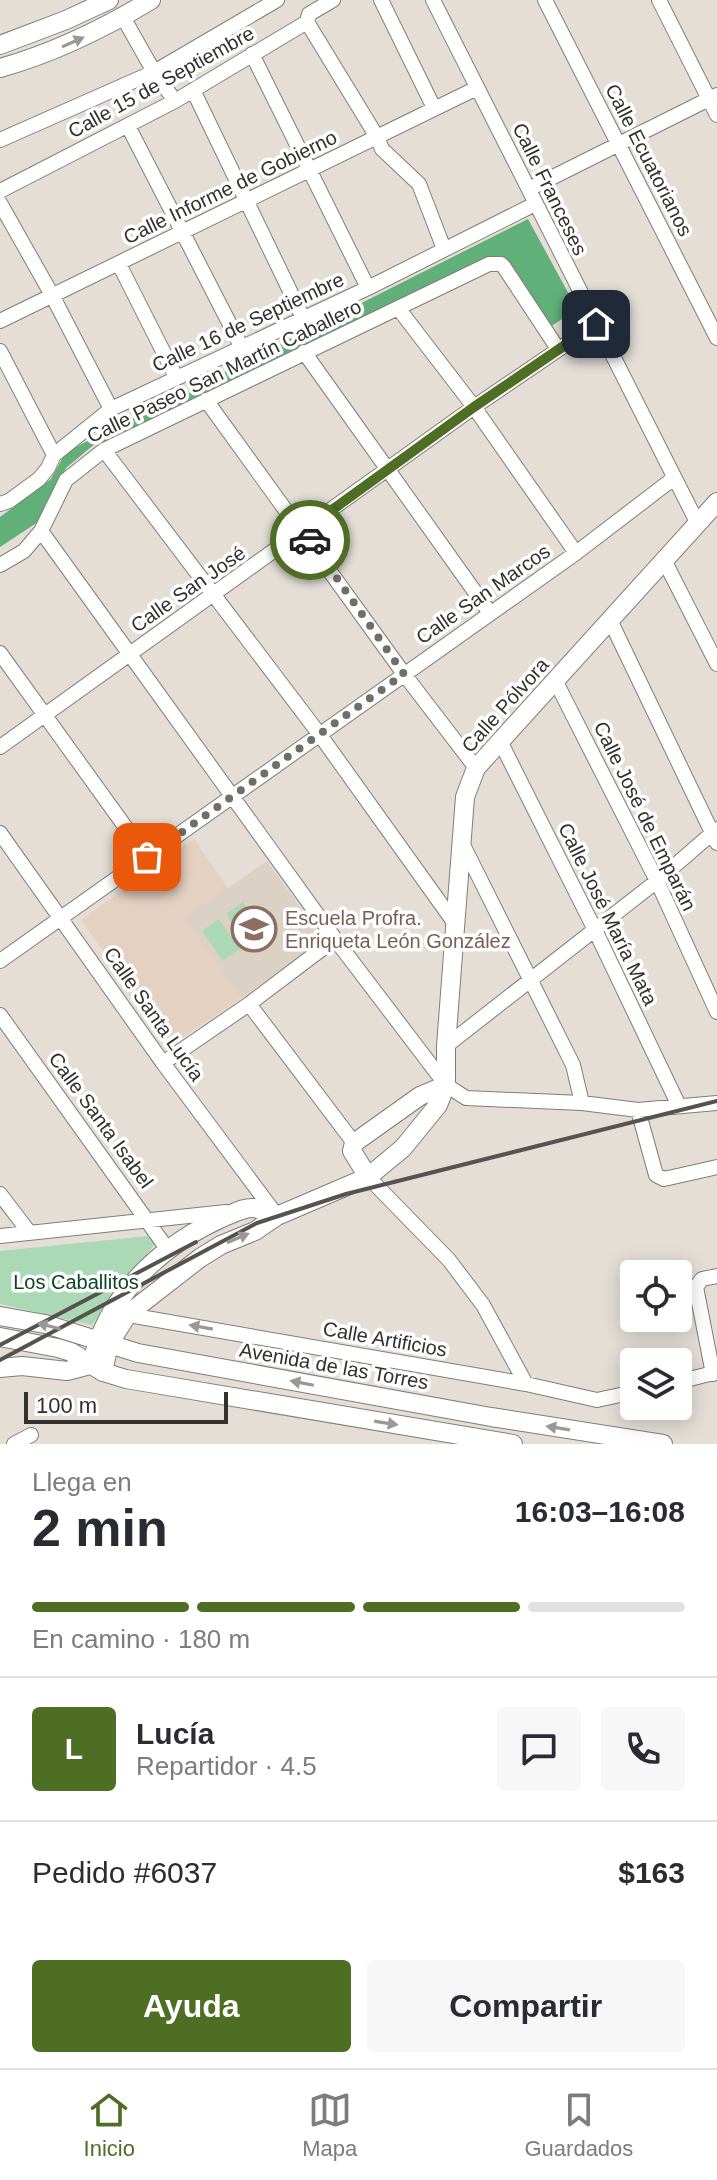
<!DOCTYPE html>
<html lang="es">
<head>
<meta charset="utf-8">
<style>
  :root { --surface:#fff; --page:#f7f7f7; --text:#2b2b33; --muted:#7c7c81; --line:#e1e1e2; --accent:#4e6e24 }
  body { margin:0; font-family:Arial,sans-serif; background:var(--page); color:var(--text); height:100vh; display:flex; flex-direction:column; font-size:30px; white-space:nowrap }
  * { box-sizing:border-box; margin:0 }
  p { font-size:26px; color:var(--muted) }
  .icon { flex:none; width:44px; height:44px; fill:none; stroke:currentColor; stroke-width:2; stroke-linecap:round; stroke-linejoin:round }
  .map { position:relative; height:1444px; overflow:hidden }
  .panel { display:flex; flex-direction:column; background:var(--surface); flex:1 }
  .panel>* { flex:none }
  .controls { position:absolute; left:620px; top:1260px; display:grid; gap:16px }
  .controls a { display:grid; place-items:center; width:72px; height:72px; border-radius:8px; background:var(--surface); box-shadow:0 4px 20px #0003; font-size:40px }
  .scale { position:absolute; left:24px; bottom:20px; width:204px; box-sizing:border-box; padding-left:8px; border:4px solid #33312f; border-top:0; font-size:22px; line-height:28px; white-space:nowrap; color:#33312f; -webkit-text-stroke:6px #fff; paint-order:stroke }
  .pin { position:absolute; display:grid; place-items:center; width:68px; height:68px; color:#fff; margin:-34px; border-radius:16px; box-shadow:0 4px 12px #0006 }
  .courier { position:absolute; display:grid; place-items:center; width:80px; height:80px; margin:-40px; border:6px solid #4e6e24; border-radius:50%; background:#fff; color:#222; box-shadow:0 2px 10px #0007 }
  .summary em { font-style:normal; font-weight:800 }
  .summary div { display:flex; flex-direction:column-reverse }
  .summary { display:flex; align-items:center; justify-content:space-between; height:136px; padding:0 32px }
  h1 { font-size:52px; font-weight:800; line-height:60px }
  .bar { display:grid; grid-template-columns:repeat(4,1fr); gap:12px 8px; align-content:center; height:96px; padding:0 32px }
  .bar i { height:10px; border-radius:6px; background:var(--line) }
  .bar .current { background:var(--accent) }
  .bar p { grid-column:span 4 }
  .line { display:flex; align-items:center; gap:20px; padding:0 32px; border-top:2px solid var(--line) }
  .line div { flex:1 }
  .round { display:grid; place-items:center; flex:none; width:84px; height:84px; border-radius:8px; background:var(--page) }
  .primary-button { display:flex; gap:16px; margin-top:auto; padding:16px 32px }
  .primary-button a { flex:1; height:92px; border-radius:8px; background:var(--accent); color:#fff; font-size:32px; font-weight:800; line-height:92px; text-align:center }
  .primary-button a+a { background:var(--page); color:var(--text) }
  .tabs { display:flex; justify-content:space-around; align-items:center; height:112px; border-top:2px solid var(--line); background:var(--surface); font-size:22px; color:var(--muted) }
  .tabs a { display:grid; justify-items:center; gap:4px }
  .tabs .current { color:var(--accent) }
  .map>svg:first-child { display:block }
</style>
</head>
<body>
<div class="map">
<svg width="717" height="1444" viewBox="0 0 717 1444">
  <rect width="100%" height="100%" fill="#e4ded7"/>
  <path fill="#e5d1c2" d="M194,839L228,888L185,919L241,998L171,1045L81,920Z"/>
  <path fill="#dbd1c4" d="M267,861L323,940L241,998L184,918Z"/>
  <path fill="#abd9b6" d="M243,902L265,932L247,944L226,914Z
    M219,919L240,949L223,961L202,931Z
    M148,1236L155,1244L92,1325L0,1304V1251Z"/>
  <path fill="#61b079" d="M528,219L577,309L550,327L502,256L232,381L95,452L103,437L66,468L38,522L0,547V517L51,479L66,452Z"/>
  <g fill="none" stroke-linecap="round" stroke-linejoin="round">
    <g stroke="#827d76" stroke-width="16">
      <path id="street" d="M381,0L434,108
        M433,0L698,524
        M545,0L717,338
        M659,0L717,115
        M123,17L154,72L175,101
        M307,22L377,137L382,149L419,184L444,249
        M252,54L368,288
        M193,90L303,318
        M128,126L241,346
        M0,140L154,72L277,0
        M529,189L717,95
        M0,191L175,101L307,22L309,14L333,0
        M0,203L52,295L111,409
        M119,264L176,377
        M398,308L474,407L576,553
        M0,321L477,88
        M0,351L54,455
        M304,352L490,613
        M206,400L404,674L476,768
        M104,450L320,735L456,925
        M0,504L9,501L39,479L48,468L54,455L111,409L368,288L535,204
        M41,531L335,939L446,1085L466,1098L582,1103L638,1110L717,1103
        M664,560L717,664
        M0,565L24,551L41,531L66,480L104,450L489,264H501L504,267L558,349
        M610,620L717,843
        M0,653L147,857
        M556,682L657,881L717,1012
        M500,741L595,930L679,1106
        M0,747L474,407L596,324
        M0,833L163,1063L277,1216
        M462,843L573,1065L582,1103
        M0,961L576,553L674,478
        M249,1004L354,1143
        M0,1015L168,1250
        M446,1046L657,881L717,829
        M163,1063L249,1004L335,939
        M638,1110L656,1175L664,1179L717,1167
        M368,1177L449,1260L483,1305L526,1384
        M0,1194L29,1232
        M0,1236L226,1212
        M123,1314L526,1384L597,1400L634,1392
        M713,1374L696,1287L702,1279L717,1276
        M678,1382L717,1372
        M14,1444L31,1435"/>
    </g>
    <g stroke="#827d76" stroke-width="20">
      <path id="secondary" d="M0,45L66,20L109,0
        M0,68C54,53 103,29 151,0
        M368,1177L352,1151L354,1143L420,1096L446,1085
        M0,1316L45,1324L138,1353L491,1417L663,1444
        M0,1337L58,1348L71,1352L103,1372L126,1379L513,1444
        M95,1351C113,1289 167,1242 224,1217C233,1214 243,1207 254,1208C261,1209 270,1214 277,1216
        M0,1368L22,1366L67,1371L90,1365
        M103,1372L109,1344L128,1314L200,1258L221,1245L255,1231L277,1216L368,1177L403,1148L438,1105L446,1085V1046L465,797L476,768L717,502"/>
    </g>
    <use href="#street" stroke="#fff" stroke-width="14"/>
    <use href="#secondary" stroke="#fff" stroke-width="18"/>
    <path stroke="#55524f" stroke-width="4" d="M0,1345L196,1242
      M0,1360L257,1223L346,1194L717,1101"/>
  </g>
  <defs><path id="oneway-solid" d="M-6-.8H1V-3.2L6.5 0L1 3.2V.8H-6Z" transform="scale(2)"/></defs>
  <g fill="#999897">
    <use href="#oneway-solid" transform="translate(73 42) rotate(-24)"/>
    <use href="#oneway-solid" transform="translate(238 1238) rotate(-23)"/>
    <use href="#oneway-solid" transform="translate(49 1326) rotate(-165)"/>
    <use href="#oneway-solid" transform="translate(201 1327) rotate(-170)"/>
    <use href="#oneway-solid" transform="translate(302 1383) rotate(-169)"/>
    <use href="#oneway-solid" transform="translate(386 1423) rotate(9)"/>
    <use href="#oneway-solid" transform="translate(558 1428) rotate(-171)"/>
  </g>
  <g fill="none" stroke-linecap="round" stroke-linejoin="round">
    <path stroke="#716e6a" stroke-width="8" stroke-dasharray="0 14.4" d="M147,857L404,674L310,540"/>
    <path stroke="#4e6e24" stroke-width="10" d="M310,540L303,531L474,407L596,324"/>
  </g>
  <defs>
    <g id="school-ring" transform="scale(2.3)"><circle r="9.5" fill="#fff" stroke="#8d6e63" stroke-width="1.5"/><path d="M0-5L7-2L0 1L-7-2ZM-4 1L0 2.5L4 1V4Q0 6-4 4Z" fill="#8d6e63"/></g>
  </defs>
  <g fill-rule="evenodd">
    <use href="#school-ring" x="254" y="929"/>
  </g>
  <g text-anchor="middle" stroke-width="7" stroke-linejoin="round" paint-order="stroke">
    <g font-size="20" fill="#33312f" stroke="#fff">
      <text transform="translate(161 82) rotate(-29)" y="7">Calle 15 de Septiembre</text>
      <text transform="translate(649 160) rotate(63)" y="7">Calle Ecuatorianos</text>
      <text transform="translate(230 187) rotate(-26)" y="7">Calle Informe de Gobierno</text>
      <text transform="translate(550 189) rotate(64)" y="7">Calle Franceses</text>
      <text transform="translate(248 322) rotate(-25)" y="7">Calle 16 de Septiembre</text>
      <text transform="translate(224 371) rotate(-26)" y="7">Calle Paseo San Martín Caballero</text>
      <text transform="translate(188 589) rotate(-35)" y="7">Calle San José</text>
      <text transform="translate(483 594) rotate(-35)" y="7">Calle San Marcos</text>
      <text transform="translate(505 705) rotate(-48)" y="7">Calle Pólvora</text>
      <text transform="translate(645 816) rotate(64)" y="7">Calle José de Emparán</text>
      <text transform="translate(608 914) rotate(64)" y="7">Calle José María Mata</text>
      <text transform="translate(154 1014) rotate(55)" y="7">Calle Santa Lucía</text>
      <text transform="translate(101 1120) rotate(54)" y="7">Calle Santa Isabel</text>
      <text transform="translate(385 1339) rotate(10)" y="7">Calle Artificios</text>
      <text transform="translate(334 1366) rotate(10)" y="7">Avenida de las Torres</text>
    </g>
    <g font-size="20" fill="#785e54" stroke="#fff" text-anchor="start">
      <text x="285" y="925">Escuela Profra.<tspan x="285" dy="23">Enriqueta León González</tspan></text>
    </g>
    <g font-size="20" fill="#084623" stroke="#fff">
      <text x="76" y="1289">Los Caballitos</text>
    </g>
  </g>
</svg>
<div class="controls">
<a><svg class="icon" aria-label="locate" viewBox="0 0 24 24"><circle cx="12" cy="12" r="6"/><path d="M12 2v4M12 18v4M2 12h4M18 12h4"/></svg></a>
<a><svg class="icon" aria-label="layers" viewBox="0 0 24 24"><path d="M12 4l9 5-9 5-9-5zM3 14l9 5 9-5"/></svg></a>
</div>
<div class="scale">100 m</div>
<div class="pin" style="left:147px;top:857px;background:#ea580c"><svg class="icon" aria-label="bag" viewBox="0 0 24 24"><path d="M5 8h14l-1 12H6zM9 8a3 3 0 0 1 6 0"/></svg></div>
<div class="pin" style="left:596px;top:324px;background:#1f2937"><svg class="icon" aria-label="home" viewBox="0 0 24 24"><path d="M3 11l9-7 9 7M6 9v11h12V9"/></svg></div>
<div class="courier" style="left:310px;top:540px"><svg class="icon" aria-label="car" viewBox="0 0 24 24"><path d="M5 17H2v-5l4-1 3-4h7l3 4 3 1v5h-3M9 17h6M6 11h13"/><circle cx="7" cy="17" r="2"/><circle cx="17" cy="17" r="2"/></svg></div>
</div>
<section class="panel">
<div class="summary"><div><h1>2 min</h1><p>Llega en</p></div><em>16:03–16:08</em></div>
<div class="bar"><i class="current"></i><i class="current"></i><i class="current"></i><i></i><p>En camino · 180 m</p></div>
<div class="line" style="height:144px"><b class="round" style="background:var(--accent);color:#fff">L</b><div><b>Lucía</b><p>Repartidor · 4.5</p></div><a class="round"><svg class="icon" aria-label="chat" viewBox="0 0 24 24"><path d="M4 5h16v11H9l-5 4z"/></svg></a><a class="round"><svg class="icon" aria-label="phone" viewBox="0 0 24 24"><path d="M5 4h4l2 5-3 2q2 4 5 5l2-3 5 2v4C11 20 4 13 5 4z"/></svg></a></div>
<div class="line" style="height:104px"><div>Pedido #6037</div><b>$163</b></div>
<div class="primary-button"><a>Ayuda</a><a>Compartir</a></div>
</section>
<nav class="tabs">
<a class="current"><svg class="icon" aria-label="home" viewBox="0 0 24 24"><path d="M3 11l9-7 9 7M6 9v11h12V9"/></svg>Inicio</a>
<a><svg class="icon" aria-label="map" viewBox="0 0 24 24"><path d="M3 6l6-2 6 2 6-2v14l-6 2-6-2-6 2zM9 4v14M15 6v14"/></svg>Mapa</a>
<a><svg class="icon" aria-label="saved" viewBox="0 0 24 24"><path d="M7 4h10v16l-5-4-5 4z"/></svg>Guardados</a>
</nav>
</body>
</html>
